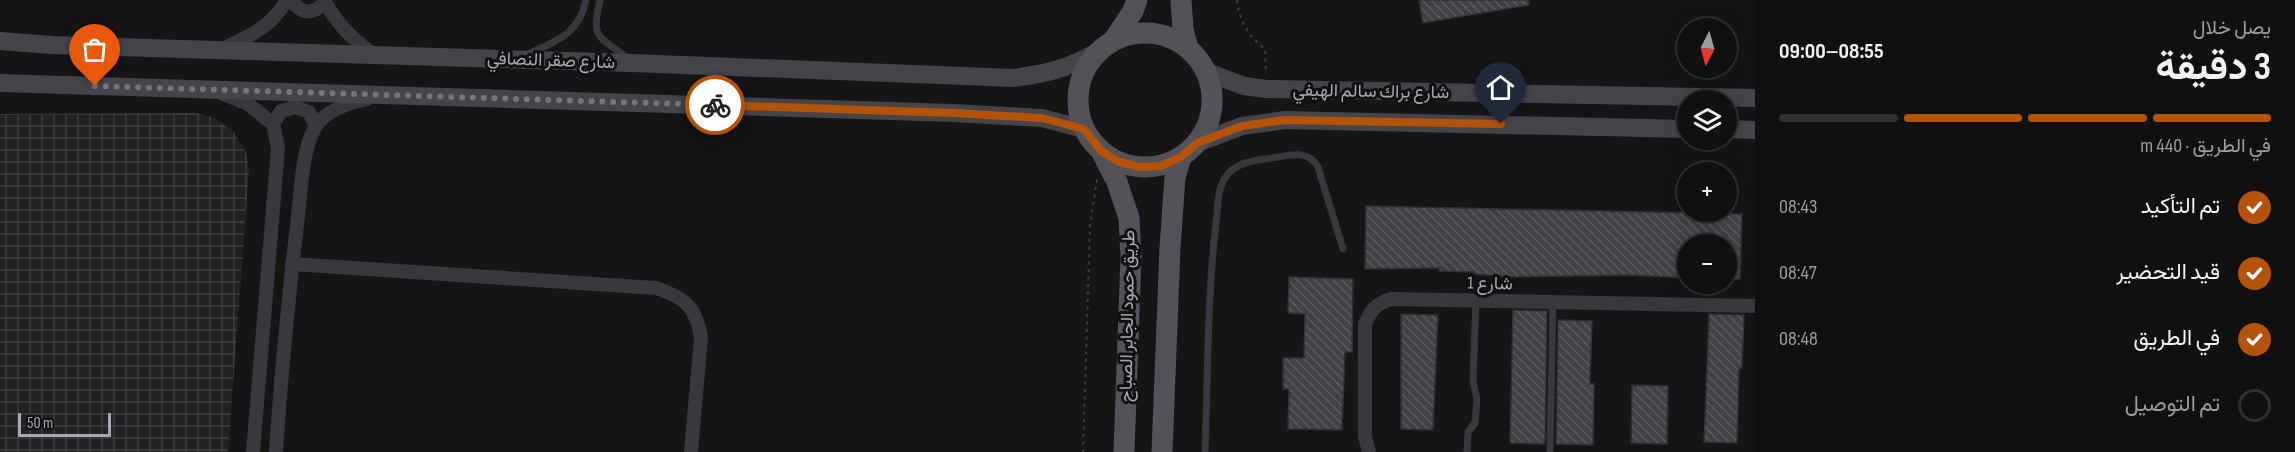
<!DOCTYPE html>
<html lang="ar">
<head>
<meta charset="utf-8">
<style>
  :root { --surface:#101010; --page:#1e1e1e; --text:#f1f3f6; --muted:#9c9d9f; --line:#303030; --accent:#b45309 }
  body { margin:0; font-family:"Sofia Sans Condensed",Vazirmatn,sans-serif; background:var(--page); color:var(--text); direction:rtl; height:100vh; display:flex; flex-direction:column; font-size:22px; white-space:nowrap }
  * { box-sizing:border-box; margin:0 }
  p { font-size:20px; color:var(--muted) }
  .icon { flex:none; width:33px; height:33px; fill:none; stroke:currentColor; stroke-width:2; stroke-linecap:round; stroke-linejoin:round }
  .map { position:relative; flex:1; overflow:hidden; direction:ltr }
  .drawer { display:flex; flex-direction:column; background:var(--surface); width:540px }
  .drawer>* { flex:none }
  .needle { width:39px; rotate:186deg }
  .fabs { position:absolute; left:1677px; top:18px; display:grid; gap:12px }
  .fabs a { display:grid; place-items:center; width:60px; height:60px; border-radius:50%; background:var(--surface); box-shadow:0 3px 15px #0003,0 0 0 2px var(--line); font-size:30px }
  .scale { position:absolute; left:18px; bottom:15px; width:93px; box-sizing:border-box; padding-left:6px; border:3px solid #a8a8b4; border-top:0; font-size:16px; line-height:21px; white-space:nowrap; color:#a8a8b4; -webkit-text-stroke:4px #101011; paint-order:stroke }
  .pin { position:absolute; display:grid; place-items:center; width:51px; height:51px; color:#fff; margin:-62px -26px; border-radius:50% 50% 50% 0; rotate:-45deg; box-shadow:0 0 6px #0007 }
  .pin .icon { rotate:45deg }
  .courier { position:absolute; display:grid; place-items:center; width:60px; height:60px; margin:-30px; border:4px solid #b45309; border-radius:50%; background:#fff; color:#222; box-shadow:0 2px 8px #0007 }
  .overview em { font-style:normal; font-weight:700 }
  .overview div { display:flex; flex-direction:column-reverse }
  .overview { display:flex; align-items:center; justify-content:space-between; height:102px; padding:0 24px }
  h1 { font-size:39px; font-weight:700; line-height:45px }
  .bar { display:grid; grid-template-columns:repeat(4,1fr); gap:9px 6px; align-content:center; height:72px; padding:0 24px }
  .bar i { height:8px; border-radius:4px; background:var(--line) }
  .bar .selected { background:var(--accent) }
  .bar p { grid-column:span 4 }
  ol { padding:0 24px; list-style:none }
  li { display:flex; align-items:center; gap:18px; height:66px }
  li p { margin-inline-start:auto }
  li .icon { padding:6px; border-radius:50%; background:var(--accent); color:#fff; stroke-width:4 }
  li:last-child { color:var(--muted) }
  li i { width:33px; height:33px; border:3px solid var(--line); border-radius:50% }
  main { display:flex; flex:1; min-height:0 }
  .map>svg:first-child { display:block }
</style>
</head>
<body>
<main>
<section class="drawer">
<div class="overview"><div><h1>3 دقيقة</h1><p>يصل خلال</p></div><em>08:55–09:00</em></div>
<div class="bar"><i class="selected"></i><i class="selected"></i><i class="selected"></i><i></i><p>في الطريق · 440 m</p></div>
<ol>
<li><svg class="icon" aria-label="check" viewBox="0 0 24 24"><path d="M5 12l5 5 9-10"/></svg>تم التأكيد<p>08:43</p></li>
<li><svg class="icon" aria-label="check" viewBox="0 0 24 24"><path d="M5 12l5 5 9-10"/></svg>قيد التحضير<p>08:47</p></li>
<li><svg class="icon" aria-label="check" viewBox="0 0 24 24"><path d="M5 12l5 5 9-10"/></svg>في الطريق<p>08:48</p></li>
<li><i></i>تم التوصيل</li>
</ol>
</section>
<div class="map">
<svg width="1755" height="452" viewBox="0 0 1755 452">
  <defs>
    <pattern id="industrial-grid" width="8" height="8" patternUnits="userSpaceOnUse" patternTransform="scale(1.5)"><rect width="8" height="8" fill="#212123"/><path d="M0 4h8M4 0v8" fill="none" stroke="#3e3e41"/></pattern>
    <pattern id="building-back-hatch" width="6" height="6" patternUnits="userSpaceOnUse" patternTransform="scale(1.5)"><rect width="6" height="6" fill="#424246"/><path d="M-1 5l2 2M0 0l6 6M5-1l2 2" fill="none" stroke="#5a5a5e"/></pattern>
  </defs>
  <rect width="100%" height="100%" fill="#151516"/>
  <path fill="url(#industrial-grid)" d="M196,113L212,117L233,131L246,152L249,169L228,452H0V114Z"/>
  <path fill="url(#building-back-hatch)" stroke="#302f32" stroke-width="1.5" d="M1419,0H1529V5L1423,23Z
    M1366,206L1742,214L1740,279H1726V244H1688V278L1629,275L1513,277L1474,274V272L1439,271V268L1365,269Z
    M1289,277L1353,279L1352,352H1345L1342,430L1288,429L1289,389H1283V358H1304L1305,314L1288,313Z
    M1513,310L1547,311L1545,444L1510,443Z
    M1401,314L1438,315L1433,430L1401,429Z
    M1709,314L1744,315L1742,368H1739L1737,443L1704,442Z
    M1558,320L1592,321L1590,384H1594L1593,445L1556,444Z
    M1632,385L1668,386L1667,444L1631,443Z"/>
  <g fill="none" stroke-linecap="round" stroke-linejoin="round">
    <path stroke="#3e3e43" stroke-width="2" stroke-dasharray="3 4.5" stroke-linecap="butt" d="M1237,0C1239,20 1249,37 1265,49L1266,74
      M1083,452L1090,226L1097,179"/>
    <path stroke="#39383c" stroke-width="7" d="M600,0C590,42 600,35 628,59
      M528,54C557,41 579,34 586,0
      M1205,452C1208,376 1207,299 1216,223C1218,208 1217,187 1227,175C1239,160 1261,160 1278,157C1294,154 1309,151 1318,167L1343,249
      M1467,452L1468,432L1475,423L1477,399L1473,381L1476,300
      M1550,452L1553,302"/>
    <path stroke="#39383c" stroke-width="14" d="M292,0C301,15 315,15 325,1
      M324,0C336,23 352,38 372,54
      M220,50C250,36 269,29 287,0
      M221,93L248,104L273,124L278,148L253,452
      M273,124L281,111L295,107L309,112L316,126
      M292,264L656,288C685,298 696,306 701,338L691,452
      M276,452C281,373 289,294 298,216C301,190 302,148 316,126C325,111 350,102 367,99
      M1369,452L1365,436V324C1370,311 1377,303 1391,299L1755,306"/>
    <path stroke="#45444a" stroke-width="18" d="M0,41L51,45L632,63L1014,78C1048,73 1067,69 1097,52
      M1207,72L1244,86L1266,89L1755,98
      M0,83L954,113L1042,118L1084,129
      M1726,129L1755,130
      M1197,143L1242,126L1285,120L1688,129"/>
    <path stroke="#535259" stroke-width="21" d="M1181,0L1183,30L1188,48
      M1078 100a67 67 0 1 1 134 0a67 67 0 1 1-134 0Z
      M1113,41L1133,11L1137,0
      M1101,151L1117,182L1129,218L1131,256L1124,452
      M1162,452L1170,248L1175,177L1181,157"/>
  </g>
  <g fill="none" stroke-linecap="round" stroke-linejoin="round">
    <path stroke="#75757d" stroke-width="6" stroke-dasharray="0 10.8" d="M95,86L715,105"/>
    <path stroke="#b45309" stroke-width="8" d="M715,105L954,113L1042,118L1084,129L1101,151L1119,162L1140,167L1161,166L1181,157L1197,143L1242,126L1285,120L1501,124"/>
  </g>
  <g text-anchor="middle" stroke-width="6" stroke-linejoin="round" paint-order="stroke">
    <g font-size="18" fill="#a8a8b4" stroke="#101011">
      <text transform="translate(551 60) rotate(2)" y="6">شارع صقر النصافي</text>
      <text transform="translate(1371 91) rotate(1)" y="6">شارع براك سالم الهيفي</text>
      <text transform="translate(1490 283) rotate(1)" y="6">شارع 1</text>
      <text transform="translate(1127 316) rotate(-89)" y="6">طريق حمود الجابر الصباح</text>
    </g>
  </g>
</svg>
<div class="fabs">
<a><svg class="needle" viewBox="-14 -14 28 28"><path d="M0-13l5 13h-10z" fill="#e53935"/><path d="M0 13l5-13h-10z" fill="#9c9d9f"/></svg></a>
<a><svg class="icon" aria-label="layers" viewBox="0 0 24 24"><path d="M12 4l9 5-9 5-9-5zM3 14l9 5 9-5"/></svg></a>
<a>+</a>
<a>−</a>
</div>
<div class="scale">50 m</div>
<div class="pin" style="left:95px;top:86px;background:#ea580c"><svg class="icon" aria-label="bag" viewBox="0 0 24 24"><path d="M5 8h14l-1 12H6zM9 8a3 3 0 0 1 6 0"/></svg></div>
<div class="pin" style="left:1501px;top:124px;background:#1f2937"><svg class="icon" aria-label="home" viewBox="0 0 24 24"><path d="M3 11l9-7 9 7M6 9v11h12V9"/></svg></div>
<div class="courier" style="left:715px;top:105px"><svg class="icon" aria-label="bike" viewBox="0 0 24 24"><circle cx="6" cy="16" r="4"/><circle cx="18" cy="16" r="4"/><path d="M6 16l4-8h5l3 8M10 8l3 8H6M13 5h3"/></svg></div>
</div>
</main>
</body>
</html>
